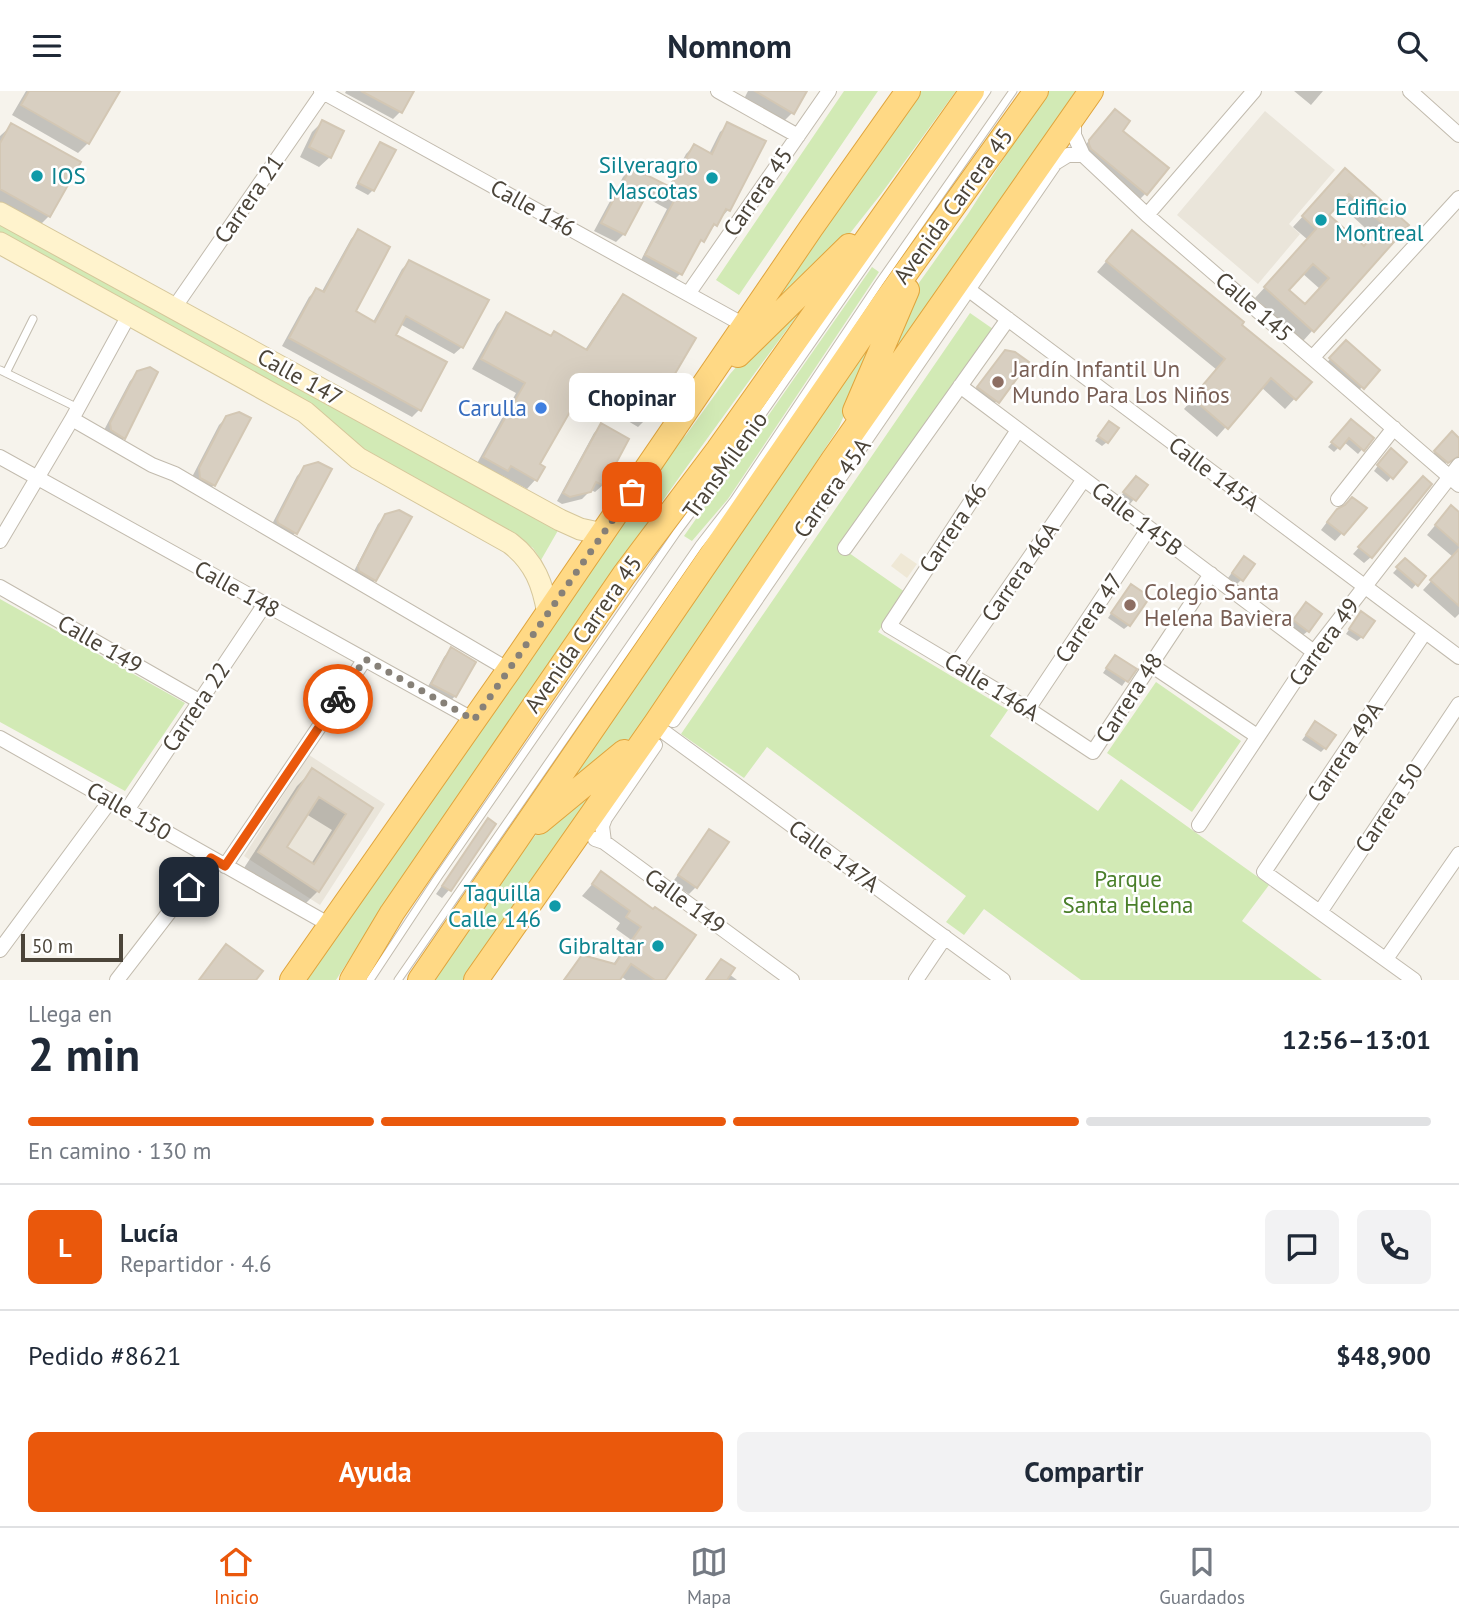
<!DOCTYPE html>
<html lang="es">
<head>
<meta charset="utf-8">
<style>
  :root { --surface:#fff; --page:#f2f2f3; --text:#1f2937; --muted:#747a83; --line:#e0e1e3; --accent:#ea580c }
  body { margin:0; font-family:"PT Sans",sans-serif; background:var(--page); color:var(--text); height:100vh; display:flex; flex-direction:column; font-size:26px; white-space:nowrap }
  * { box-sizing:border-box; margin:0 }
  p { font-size:23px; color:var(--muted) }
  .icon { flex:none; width:38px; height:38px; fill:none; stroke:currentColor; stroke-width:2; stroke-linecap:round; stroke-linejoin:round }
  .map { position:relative; height:889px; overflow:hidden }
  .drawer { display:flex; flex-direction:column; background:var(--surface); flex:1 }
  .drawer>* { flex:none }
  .scale { position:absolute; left:21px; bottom:18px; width:102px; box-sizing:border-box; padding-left:7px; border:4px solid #4b4439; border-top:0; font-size:19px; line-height:24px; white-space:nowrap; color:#4b4439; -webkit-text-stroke:5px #fff; paint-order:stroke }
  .pin { position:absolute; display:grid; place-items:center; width:60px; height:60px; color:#fff; margin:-30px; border-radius:14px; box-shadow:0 4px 10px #0006 }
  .courier { position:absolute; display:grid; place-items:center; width:70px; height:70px; margin:-35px; border:5px solid #ea580c; border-radius:50%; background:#fff; color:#222; box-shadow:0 2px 9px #0007 }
  .bubble { position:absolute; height:49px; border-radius:10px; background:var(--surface); box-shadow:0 7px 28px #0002; font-size:23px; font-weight:700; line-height:49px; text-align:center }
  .headline em { font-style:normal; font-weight:700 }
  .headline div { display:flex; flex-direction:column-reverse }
  .headline { display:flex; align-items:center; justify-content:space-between; height:119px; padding:0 28px }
  h1 { font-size:46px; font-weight:700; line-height:52px }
  .bar { display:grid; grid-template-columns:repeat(4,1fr); gap:10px 7px; align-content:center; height:84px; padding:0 28px }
  .bar i { height:9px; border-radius:5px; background:var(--line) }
  .bar .selected { background:var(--accent) }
  .bar p { grid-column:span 4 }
  .line { display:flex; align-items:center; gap:18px; padding:0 28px; border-top:2px solid var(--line) }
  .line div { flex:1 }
  .round { display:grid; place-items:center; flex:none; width:74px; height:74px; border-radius:10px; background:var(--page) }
  .primary-button { display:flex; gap:14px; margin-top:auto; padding:14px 28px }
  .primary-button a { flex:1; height:80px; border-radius:10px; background:var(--accent); color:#fff; font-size:28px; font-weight:700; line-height:80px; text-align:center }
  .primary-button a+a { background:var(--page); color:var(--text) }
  header { display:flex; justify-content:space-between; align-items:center; height:91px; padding:0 28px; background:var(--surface); font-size:32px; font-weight:700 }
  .tab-bar { display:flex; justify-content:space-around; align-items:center; height:98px; border-top:2px solid var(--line); background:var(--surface); font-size:19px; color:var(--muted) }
  .tab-bar a { display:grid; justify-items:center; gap:4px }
  .tab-bar .selected { color:var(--accent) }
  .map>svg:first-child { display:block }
</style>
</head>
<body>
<header><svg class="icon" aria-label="menu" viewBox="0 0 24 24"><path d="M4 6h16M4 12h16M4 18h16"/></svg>Nomnom<svg class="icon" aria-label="search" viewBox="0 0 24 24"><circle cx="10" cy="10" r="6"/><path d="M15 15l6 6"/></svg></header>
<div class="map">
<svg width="1459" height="889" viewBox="0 0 1459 889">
  <rect width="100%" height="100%" fill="#f6f3ec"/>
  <path fill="#eae5da" d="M1265,20L1335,79L1289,133L1300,143L1258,193L1177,124Z
    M309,664L385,713L320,814L244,765Z"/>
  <path fill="#efe8d6" d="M901,462L917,473L907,487L891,475Z"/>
  <path fill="#d2eab5" d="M844,0H878L739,204L716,189Z
    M917,0H956L881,103L836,160L767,221Z
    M1047,0H1082L866,310L916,196L968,123Z
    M0,132L560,436L541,469L533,457L510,441L368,363L0,142Z
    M872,176L879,181L728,408L692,450L684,445Z
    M818,197C712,338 610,483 510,629C451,715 392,801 336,889H301L662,366L686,344L730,283L770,238Z
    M970,222L993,238L839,455L905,501L878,541L1008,619L990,645L1098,720L1121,688L1269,794L1242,830L1322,889H1081L984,818L964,844L946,831L966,805L767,656L744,687L681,643Z
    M885,230L839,336L645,635L562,704Z
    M0,508L185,612L125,700L0,631Z
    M1156,591L1241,650L1192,721L1107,662Z
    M617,674L467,889H429L501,786L539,740Z"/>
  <path fill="#0003" fill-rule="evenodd" d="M26,0H118L88,52L78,62L12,24Z
    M346,0H407L400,21L393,28L345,2Z
    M748,0H805L792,22L783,31L744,8Z
    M1294,0H1323L1311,14Z
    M1108,27L1120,40L1145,103L1138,110L1082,58Z
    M322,31L330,66L319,76L300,66L312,41Z
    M12,34L49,125L34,140L0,121V45Z
    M728,34V119L694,158L680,183L672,191L639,173L667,118L645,106L624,143L616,151L594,140L623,86L631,78L668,97L686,63L694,55L709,63L720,41Z
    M380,53L373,99L368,104L355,97Z
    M1336,89L1407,134L1303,250L1255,207L1308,149L1293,136ZM1338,112L1374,145L1363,157L1327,124ZM1302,182L1320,198L1305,215L1287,199Z
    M358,140L354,221L373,231L402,178L409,171L462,256L454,263L400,233L394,244L419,319L412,326L282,255L309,206L316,199L321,202L351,148Z
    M1123,151L1239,234L1310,291L1285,318L1261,296L1217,346L1184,318L1217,279L1097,181Z
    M624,205L648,326L638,336L579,301L537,373L536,388L527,398L501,384L497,388L475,376L516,302L472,278L497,233L506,223L550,247L585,259L614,215Z
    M1339,258L1362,296L1355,304L1323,276Z
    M999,267L1027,271L991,317L972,303Z
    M138,282L124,347L117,354L103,341L130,290Z
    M227,326L249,328L214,394L206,402L192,386L219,334Z
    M601,335L603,394L595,401L591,399L582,408L562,413L557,410L594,342Z
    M1347,335L1371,348L1358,363L1344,351L1334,361L1328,356Z
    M1105,336L1107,351L1102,355L1095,350Z
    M1452,342L1459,349V366L1456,369H1448L1443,375L1431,365Z
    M1386,364L1405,371L1387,391L1374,380Z
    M305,377L330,379L295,442L288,449L270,437L297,385Z
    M1131,392L1145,395L1130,413L1120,406Z
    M1417,393L1371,466L1364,472L1353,463Z
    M1364,418L1335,450L1321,439L1330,427Z
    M1459,423V523L1455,527L1423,499L1453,466L1427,444L1443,425Z
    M386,425L375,489L368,496L352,484L378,433Z
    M1405,469L1423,485L1412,498L1393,482Z
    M1239,472L1241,489L1237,493L1228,487Z
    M1126,500L1129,534L1124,538L1108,527Z
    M1302,518L1308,540L1303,544L1290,534Z
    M1357,527L1362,546L1357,550L1346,543Z
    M451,558L455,605L448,613L425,601L444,566Z
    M1111,570L1134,578L1122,595L1103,582Z
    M1315,632L1325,657L1321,661L1302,649Z
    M312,680L371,717L318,800L303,815L244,777L297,695ZM306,723L332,739L311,773L285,756Z
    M488,730L494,734L449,799L442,807L436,803Z
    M710,740L696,796L689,803L672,792Z
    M601,783L653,820L663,889H626L621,885L618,889H563L582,866L612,875L630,848L616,838L620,832L582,805Z
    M721,870L729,883L737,889H705Z"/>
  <path fill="#d8cfc1" stroke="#d3c7b4" stroke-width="2" fill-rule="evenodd" d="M29,0H120L89,53L21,14Z
    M361,0H414L402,22Z
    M755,0H807L794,23Z
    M1115,18L1130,30L1123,40L1169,77L1147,104L1091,58L1089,53V49Z
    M322,29L344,40L331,67L309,56Z
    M727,31L766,50L730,120L726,118L717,135L714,133L704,151L701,149L682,184L645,164L674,110L650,97L625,144L601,132L631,76L670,96L694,53L712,63Z
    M11,32L81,71L50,126L0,98V52Z
    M380,51L396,59L374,100L358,92Z
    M1345,77L1409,134L1314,241L1264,196L1316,138L1302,125ZM1349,103L1383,133L1364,155L1329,124ZM1313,173L1329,187L1305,213L1289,199Z
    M358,138L390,156L356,220L375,231L409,169L489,209L463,257L406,225L396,244L447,271L421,320L289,247L316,197L324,201Z
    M1132,139L1244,231L1242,234L1312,291L1296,309L1271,287L1228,338L1192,307L1225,268L1106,170Z
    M623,203L696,247L649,327L587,291L540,373L545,376L537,390L511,375L508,380L483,366L525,292L481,268L506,221L551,245L554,240L587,259Z
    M1346,249L1380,279L1364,298L1329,267Z
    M1005,259L1015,261L1029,271L999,312L977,296Z
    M150,276L158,281L125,348L111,339L110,332L137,280Z
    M239,321L251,327L215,395L200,387L199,377L226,325Z
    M1351,328L1374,347L1364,360L1349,347L1340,358L1331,351Z
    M1109,330L1119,337L1108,352L1098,345Z
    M601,332L629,348L604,395L596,391L591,401L570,406L563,402Z
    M1452,340L1459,347V365L1448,372L1434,360Z
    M1391,357L1407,371L1393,388L1377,374Z
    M318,371L332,378L297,443L278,432L277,428L304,375Z
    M1136,385L1148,394L1136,410L1123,401Z
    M1423,385L1432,393L1372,467L1358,456Z
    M1352,406L1367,417L1344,444L1327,431L1337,418L1345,414Z
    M1451,414L1459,421V455L1435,434Z
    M399,419L412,426L376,490L359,480L358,475L385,423Z
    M1459,458V515L1430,489Z
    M1244,465L1255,473L1243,490L1232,482Z
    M1405,467L1426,485L1418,495L1396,476Z
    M1131,493L1150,506L1130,535L1111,522Z
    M1306,511L1322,523L1309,541L1293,529Z
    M1361,520L1375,530L1363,547L1349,538Z
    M451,556L476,571L456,606L431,593Z
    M1115,564L1137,578L1128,591L1106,577Z
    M1315,630L1336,644L1326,658L1306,644Z
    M312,677L373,717L319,801L258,761ZM319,706L346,723L314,773L287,756Z
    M488,727L496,733L451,800L442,795Z
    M709,738L729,751L697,797L678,784Z
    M601,780L653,818L655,816L696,844L665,889H655L631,873L620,889H564L582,864L615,873L641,836L626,826L630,820L592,793Z
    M226,853L263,880L256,889H199Z
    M721,868L735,877L727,889H706Z"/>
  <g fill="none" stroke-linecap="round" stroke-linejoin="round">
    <g stroke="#c2bbae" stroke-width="9">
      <path id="service" d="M0,279L78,317
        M6,282L33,228
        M370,889L438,786L677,441L720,384L987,0
        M398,889L699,454L734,409L879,192L1013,0"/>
    </g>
    <g stroke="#c2bbae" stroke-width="16">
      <path id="minor" d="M321,0L744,234
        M718,0L798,45
        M1410,0L1459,44
        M1074,29V44L1083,64L1147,124L1459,394
        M1147,124L1254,0
        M969,199L1459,566
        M688,203L829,0
        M174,217L324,0
        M1313,266L1459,107
        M960,295L1314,561
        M72,328L152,374L175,383L509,579
        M1018,339L889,535L1028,618L1093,661L1211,483
        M0,366L474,629
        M1338,408L1394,337
        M0,450L72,328L129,224
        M845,457L1008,228
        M0,496L199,610
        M956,573L1084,388
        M1151,574L1257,645
        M1028,618L1149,437
        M673,629L1055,72L1068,64H1083
        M664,641L1003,889
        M0,647L330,834
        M127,719L265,513
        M1199,734L1314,561L1459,374
        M595,748L604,751L792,889
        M604,751L602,735L605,727L655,654
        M225,775L365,568
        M1320,821L1459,613
        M0,859L110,710
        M1386,868L1459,763
        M117,889L211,767
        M916,889L945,846
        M1414,889L1264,781L1425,541"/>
    </g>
    <g stroke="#d6c79b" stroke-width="23">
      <path id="secondary" d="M0,122L560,429L580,438L603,443
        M0,152L305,321L358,367L510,452C535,471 543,494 548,523"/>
    </g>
    <g stroke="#e0a43c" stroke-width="26">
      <path id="trunk" d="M738,264L849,155
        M855,320L907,199
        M539,731L624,661
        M292,889L509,579L811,137L908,0
        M352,889L392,822L624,484L718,359L972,0
        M420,889L885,211L1036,0
        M476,889L656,632L833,369L1091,0"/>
    </g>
    <use href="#service" stroke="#fff" stroke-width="7"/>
    <use href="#minor" stroke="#fff" stroke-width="14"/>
    <use href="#secondary" stroke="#fff3cd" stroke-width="21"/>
    <use href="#trunk" stroke="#ffd985" stroke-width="24"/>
  </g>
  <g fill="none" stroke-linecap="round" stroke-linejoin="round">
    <path stroke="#878178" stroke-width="7" stroke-dasharray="0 12.6" d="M338,608L365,568L474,629L632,401"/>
    <path stroke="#ea580c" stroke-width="9" d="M189,796L211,767L225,775L338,608"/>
  </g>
  <g fill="#0f9aa8" stroke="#fff" stroke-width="2.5">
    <circle cx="37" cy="85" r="7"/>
    <circle cx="712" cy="87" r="7"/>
    <circle cx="1321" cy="129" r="7"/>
    <circle cx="555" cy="815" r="7"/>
    <circle cx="658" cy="855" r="7"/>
  </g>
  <g fill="#8d6e63" stroke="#fff" stroke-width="2.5">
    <circle cx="998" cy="291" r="7"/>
    <circle cx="1130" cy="514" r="7"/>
  </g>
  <circle fill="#3f7fe0" stroke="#fff" stroke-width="2.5" cx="541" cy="317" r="7"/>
  <g text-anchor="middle" stroke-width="5" stroke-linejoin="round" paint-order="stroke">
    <g font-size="23" fill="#0d838f" stroke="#fff" text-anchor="end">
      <text x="698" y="82">Silveragro<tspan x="698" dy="26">Mascotas</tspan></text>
      <text x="51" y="93" text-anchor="start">IOS</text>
      <text x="1335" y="124" text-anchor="start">Edificio<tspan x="1335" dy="26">Montreal</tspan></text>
      <text x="541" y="810">Taquilla<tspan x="541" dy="26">Calle 146</tspan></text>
      <text x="644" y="863">Gibraltar</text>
    </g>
    <g font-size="23" fill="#4b4439" stroke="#fff">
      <text transform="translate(758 101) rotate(-55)" y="8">Carrera 45</text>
      <text transform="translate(249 108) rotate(-55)" y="8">Carrera 21</text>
      <text transform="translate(953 115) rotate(-54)" y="8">Avenida Carrera 45</text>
      <text transform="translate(533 117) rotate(29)" y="8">Calle 146</text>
      <text transform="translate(1254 216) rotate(41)" y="8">Calle 145</text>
      <text transform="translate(300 286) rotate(29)" y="8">Calle 147</text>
      <text transform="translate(725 374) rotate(-54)" y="8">TransMilenio</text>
      <text transform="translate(1214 383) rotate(37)" y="8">Calle 145A</text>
      <text transform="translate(832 397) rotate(-55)" y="8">Carrera 45A</text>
      <text transform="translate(1137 428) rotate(37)" y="8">Calle 145B</text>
      <text transform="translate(953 437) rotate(-56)" y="8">Carrera 46</text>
      <text transform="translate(1020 481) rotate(-55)" y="8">Carrera 46A</text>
      <text transform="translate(237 498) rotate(29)" y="8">Calle 148</text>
      <text transform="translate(1089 527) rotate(-56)" y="8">Carrera 47</text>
      <text transform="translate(583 543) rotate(-55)" y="8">Avenida Carrera 45</text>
      <text transform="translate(1324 551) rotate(-54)" y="8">Carrera 49</text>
      <text transform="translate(100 553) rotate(30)" y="8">Calle 149</text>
      <text transform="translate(992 596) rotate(32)" y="8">Calle 146A</text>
      <text transform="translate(1129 607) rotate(-57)" y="8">Carrera 48</text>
      <text transform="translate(196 616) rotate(-56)" y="8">Carrera 22</text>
      <text transform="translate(1345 661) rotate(-56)" y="8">Carrera 49A</text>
      <text transform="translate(1389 717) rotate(-56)" y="8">Carrera 50</text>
      <text transform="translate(129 720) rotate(30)" y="8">Calle 150</text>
      <text transform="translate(834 765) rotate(36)" y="8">Calle 147A</text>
      <text transform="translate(685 810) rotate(36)" y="8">Calle 149</text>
    </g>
    <g font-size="23" fill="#785e54" stroke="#fff" text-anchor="start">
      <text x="1012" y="286">Jardín Infantil Un<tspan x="1012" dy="26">Mundo Para Los Niños</tspan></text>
      <text x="1144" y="509">Colegio Santa<tspan x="1144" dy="26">Helena Baviera</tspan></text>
    </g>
    <g font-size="23" fill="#366cbe" stroke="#fff" text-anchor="end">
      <text x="527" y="325">Carulla</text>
    </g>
    <g font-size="23" fill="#4a7f2a" stroke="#fff">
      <text x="1128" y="796">Parque<tspan x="1128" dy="26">Santa Helena</tspan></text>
    </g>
  </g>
</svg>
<div class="scale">50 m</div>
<div class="pin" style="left:632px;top:401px;background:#ea580c"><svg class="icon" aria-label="bag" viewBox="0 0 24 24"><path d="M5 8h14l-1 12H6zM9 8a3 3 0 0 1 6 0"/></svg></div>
<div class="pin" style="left:189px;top:796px;background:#1f2937"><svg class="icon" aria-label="home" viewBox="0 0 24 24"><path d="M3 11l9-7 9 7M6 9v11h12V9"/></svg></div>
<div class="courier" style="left:338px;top:608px"><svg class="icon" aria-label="bike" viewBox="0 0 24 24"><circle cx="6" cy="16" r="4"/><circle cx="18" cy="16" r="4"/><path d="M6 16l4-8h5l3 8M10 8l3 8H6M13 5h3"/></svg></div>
<div class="bubble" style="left:569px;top:282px;width:126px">Chopinar</div>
</div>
<section class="drawer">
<div class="headline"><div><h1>2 min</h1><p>Llega en</p></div><em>12:56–13:01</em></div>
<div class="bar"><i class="selected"></i><i class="selected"></i><i class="selected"></i><i></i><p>En camino · 130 m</p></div>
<div class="line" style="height:126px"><b class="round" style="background:var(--accent);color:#fff">L</b><div><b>Lucía</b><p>Repartidor · 4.6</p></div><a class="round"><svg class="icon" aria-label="chat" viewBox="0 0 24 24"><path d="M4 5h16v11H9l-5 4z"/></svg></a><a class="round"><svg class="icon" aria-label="phone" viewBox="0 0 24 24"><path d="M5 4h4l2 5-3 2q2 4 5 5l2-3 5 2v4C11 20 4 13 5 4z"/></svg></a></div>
<div class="line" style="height:91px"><div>Pedido #8621</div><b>$48,900</b></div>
<div class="primary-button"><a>Ayuda</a><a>Compartir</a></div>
</section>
<nav class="tab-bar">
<a class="selected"><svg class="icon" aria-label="home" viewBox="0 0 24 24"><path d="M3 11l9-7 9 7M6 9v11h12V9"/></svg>Inicio</a>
<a><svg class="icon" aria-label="map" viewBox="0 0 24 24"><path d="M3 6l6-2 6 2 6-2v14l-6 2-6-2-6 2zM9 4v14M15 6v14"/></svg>Mapa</a>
<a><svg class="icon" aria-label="saved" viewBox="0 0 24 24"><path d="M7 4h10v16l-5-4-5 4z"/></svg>Guardados</a>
</nav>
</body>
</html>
